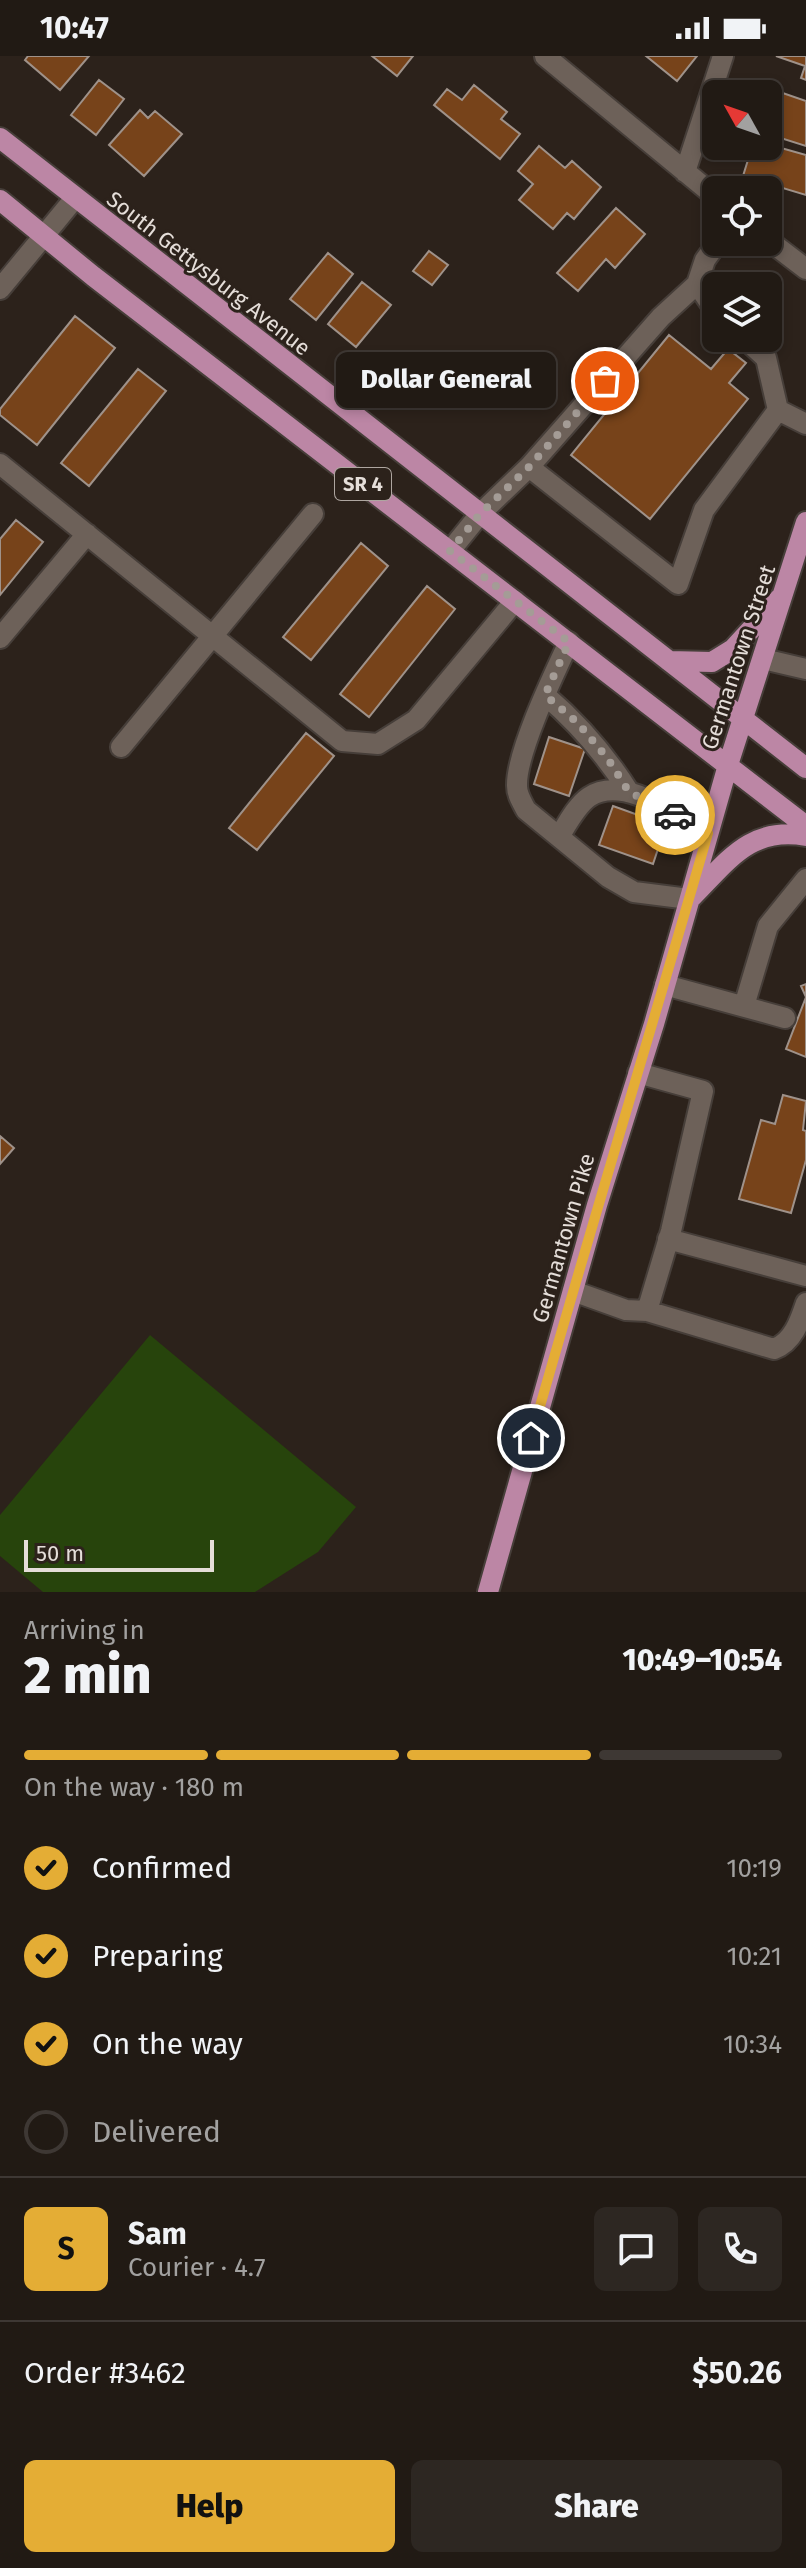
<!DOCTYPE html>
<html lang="en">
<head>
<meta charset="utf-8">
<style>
  :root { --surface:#211a14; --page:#2d2722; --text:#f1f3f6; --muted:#a2a1a0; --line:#3e3834; --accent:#e4ad35 }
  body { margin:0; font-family:"Fira Sans",sans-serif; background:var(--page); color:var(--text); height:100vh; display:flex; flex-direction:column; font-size:30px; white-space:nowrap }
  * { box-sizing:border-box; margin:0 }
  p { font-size:26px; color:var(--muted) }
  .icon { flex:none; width:44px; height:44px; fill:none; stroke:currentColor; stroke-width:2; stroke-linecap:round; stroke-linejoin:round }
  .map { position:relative; height:1536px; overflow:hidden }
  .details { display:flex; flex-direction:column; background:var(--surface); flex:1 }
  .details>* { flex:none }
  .needle { width:52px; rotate:310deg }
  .controls { position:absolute; left:702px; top:24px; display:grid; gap:16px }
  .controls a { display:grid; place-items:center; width:80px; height:80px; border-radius:12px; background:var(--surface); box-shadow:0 4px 12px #0003,0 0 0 2px var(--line); font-size:40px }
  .scale { position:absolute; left:24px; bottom:20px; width:190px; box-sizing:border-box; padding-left:8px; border:4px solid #e5ded9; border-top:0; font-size:22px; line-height:28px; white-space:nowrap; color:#e5ded9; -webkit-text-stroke:6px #2c221b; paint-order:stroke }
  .pin { position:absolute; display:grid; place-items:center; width:68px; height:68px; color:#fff; margin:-34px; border:4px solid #fff; border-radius:50%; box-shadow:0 2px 8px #0007 }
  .courier { position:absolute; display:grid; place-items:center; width:80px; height:80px; margin:-40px; border:6px solid #e4ad35; border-radius:50%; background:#fff; color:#222; box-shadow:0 2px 10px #0007 }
  .bubble { position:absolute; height:56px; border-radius:12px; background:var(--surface); box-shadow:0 4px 12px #0003,0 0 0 2px var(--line); font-size:26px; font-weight:800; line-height:56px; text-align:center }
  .summary em { font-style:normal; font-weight:800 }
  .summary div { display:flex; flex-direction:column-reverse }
  .summary { display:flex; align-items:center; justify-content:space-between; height:136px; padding:0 24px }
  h1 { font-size:52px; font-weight:800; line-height:60px }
  .bar { display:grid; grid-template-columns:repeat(4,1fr); gap:12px 8px; align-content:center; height:96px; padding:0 24px }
  .bar i { height:10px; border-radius:6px; background:var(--line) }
  .bar .current { background:var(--accent) }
  .bar p { grid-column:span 4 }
  .line { display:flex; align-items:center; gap:20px; padding:0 24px; border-top:2px solid var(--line) }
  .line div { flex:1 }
  .round { display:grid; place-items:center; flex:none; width:84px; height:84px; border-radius:12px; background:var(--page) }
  ol { padding:0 24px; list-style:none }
  li { display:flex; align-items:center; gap:24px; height:88px }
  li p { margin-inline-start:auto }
  li .icon { padding:8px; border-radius:50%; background:var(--accent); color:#111; stroke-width:4 }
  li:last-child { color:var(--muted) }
  li i { width:44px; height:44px; border:4px solid var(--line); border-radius:50% }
  .primary-button { display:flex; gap:16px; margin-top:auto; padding:16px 24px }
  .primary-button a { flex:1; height:92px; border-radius:12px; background:var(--accent); color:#111; font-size:32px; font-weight:800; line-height:92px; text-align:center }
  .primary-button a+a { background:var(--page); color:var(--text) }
  .status { display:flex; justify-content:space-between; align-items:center; height:56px; padding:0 40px; background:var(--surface); direction:ltr }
  .status svg { height:22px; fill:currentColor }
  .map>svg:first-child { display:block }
</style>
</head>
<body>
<div class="status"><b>10:47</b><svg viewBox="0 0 49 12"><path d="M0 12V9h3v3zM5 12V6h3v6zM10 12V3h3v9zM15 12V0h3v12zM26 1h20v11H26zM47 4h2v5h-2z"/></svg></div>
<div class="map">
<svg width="806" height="1536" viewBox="0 0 806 1536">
  <rect width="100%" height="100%" fill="#2c221b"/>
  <path fill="#27440c" d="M150,1279L356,1451L318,1496L255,1536H43L0,1500V1459Z"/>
  <path fill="#77431a" stroke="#9f928a" stroke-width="2" d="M28,0H89L60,34L25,4Z
    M372,0H413L397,20Z
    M646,0H697L677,25Z
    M776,0H806V24L801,22L805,10Z
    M99,24L124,43L96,79L71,59Z
    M474,29L507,56L501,63L520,78L500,103L434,49L447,33L462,44Z
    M774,34L806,45V90L768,78V53Z
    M140,54L148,62L155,55L182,78L144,120L109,89Z
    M539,90L565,112L572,105L601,131L574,163L567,157L553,173L519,144L533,128L518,115Z
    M774,90L806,99V139L743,120L752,91L772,97Z
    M616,152L645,178L615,212L606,203L578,235L557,217Z
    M429,195L448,209L432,229L413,215Z
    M328,197L353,218L316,264L290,243Z
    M362,226L391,249L356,291L328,268Z
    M75,260L115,292L37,389L0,359V353Z
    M669,279L711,313L728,293L746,307L729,327L748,343L650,463L571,399Z
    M138,313L166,335L89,430L61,407Z
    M16,464L43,486L0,539V483Z
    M361,487L388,510L311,604L283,581Z
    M427,530L455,553L369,661L340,638Z
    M306,677L334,700L257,794L229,772Z
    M549,681L585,693L569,740L534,728Z
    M613,750L666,769L653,808L599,789Z
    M806,928V1001L786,993L806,941L801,930Z
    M783,1039L806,1045L803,1074L806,1075V1104L791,1157L739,1143L761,1064L775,1068Z
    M0,1080L14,1092L0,1108Z"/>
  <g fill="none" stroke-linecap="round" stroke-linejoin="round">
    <g stroke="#463e39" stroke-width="24">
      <path id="minor" d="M545,0L716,141
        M685,116L723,0
        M768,184L806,213
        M697,228L716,256
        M0,233L75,142
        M778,354L806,368
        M0,408L342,685L378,688L416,664L515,545
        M529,411L678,528L704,454L778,354L766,302L744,282
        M450,495L480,458L529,411L661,261L697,228L705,204L718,186
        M0,582L87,478
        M569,586C554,618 516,697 517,730C517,739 522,746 526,754L608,821L634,836L689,843
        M763,603L806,613
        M545,639C579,668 605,698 629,736
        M121,691L313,458
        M559,781C567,768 577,749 589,741C624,718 677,760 708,777
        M665,929L785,962
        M744,950L768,870L806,823
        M638,1017L703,1035L671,1175L647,1255
        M668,1183L806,1220
        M573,1235L626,1254L647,1255L774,1293C793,1286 800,1265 806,1247"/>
    </g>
    <g stroke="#463e39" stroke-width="24">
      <path id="major" d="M0,82L806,712
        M0,144L93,220L806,770
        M669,605L712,606L733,593L780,542
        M692,841C728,805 750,770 806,780
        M488,1536L597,1149L654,968L728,709L806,466"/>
    </g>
    <use href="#minor" stroke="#6d6159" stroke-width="20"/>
    <use href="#major" stroke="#bc86a5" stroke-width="20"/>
  </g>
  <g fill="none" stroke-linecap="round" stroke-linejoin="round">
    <path stroke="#a49c96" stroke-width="8" stroke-dasharray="0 14.4" d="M605,325L529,411L480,458L450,495L569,586L545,639L578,667L608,703L629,736L675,759"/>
    <path stroke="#e4ad35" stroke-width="10" d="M531,1382C588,1180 650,979 708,777L675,759"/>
  </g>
  <g text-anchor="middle" stroke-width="6" stroke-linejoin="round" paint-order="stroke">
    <rect fill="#2c221b" stroke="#aea6a0" stroke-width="2" x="335" y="412" width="56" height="32" rx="6"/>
    <g font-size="20" font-weight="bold" fill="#e5ded9">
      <text x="363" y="435">SR 4</text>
    </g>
    <g font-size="22" fill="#e5ded9" stroke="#2c221b">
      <text transform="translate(209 217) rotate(38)" y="8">South Gettysburg Avenue</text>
      <text transform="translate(738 601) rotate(-72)" y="8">Germantown Street</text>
      <text transform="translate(563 1182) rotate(-74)" y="8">Germantown Pike</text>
    </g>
  </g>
</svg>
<div class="controls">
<a><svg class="needle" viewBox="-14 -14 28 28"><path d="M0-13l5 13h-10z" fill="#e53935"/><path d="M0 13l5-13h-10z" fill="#a2a1a0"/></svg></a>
<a><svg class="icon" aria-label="locate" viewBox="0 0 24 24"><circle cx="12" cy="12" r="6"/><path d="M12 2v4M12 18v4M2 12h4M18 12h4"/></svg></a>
<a><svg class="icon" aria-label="layers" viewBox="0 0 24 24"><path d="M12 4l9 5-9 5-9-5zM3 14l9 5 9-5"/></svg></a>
</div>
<div class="scale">50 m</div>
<div class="pin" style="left:605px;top:325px;background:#ea580c"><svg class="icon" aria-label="bag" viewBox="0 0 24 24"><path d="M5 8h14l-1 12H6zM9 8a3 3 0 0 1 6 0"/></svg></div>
<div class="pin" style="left:531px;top:1382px;background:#1f2937"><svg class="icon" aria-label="home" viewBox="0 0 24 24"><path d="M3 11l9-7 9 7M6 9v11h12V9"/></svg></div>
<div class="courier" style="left:675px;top:759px"><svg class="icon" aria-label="car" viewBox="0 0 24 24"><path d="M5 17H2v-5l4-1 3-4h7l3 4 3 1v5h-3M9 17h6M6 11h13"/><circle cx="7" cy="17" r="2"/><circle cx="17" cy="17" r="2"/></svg></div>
<div class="bubble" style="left:336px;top:296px;width:220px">Dollar General</div>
</div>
<section class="details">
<div class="summary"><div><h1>2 min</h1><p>Arriving in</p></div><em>10:49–10:54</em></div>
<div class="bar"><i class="current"></i><i class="current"></i><i class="current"></i><i></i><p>On the way · 180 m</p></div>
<ol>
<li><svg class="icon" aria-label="check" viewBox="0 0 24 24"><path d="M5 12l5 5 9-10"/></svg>Confirmed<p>10:19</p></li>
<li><svg class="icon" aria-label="check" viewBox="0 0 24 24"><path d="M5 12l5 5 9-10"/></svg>Preparing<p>10:21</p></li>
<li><svg class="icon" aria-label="check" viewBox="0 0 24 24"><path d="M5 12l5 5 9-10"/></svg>On the way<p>10:34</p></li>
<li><i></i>Delivered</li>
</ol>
<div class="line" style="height:144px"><b class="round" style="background:var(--accent);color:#111">S</b><div><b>Sam</b><p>Courier · 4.7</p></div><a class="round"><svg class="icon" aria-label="chat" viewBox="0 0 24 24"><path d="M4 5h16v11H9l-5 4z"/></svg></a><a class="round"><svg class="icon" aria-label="phone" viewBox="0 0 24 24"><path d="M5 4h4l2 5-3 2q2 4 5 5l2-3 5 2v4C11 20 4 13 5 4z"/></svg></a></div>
<div class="line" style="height:104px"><div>Order #3462</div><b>$50.26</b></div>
<div class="primary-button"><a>Help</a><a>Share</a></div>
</section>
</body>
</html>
